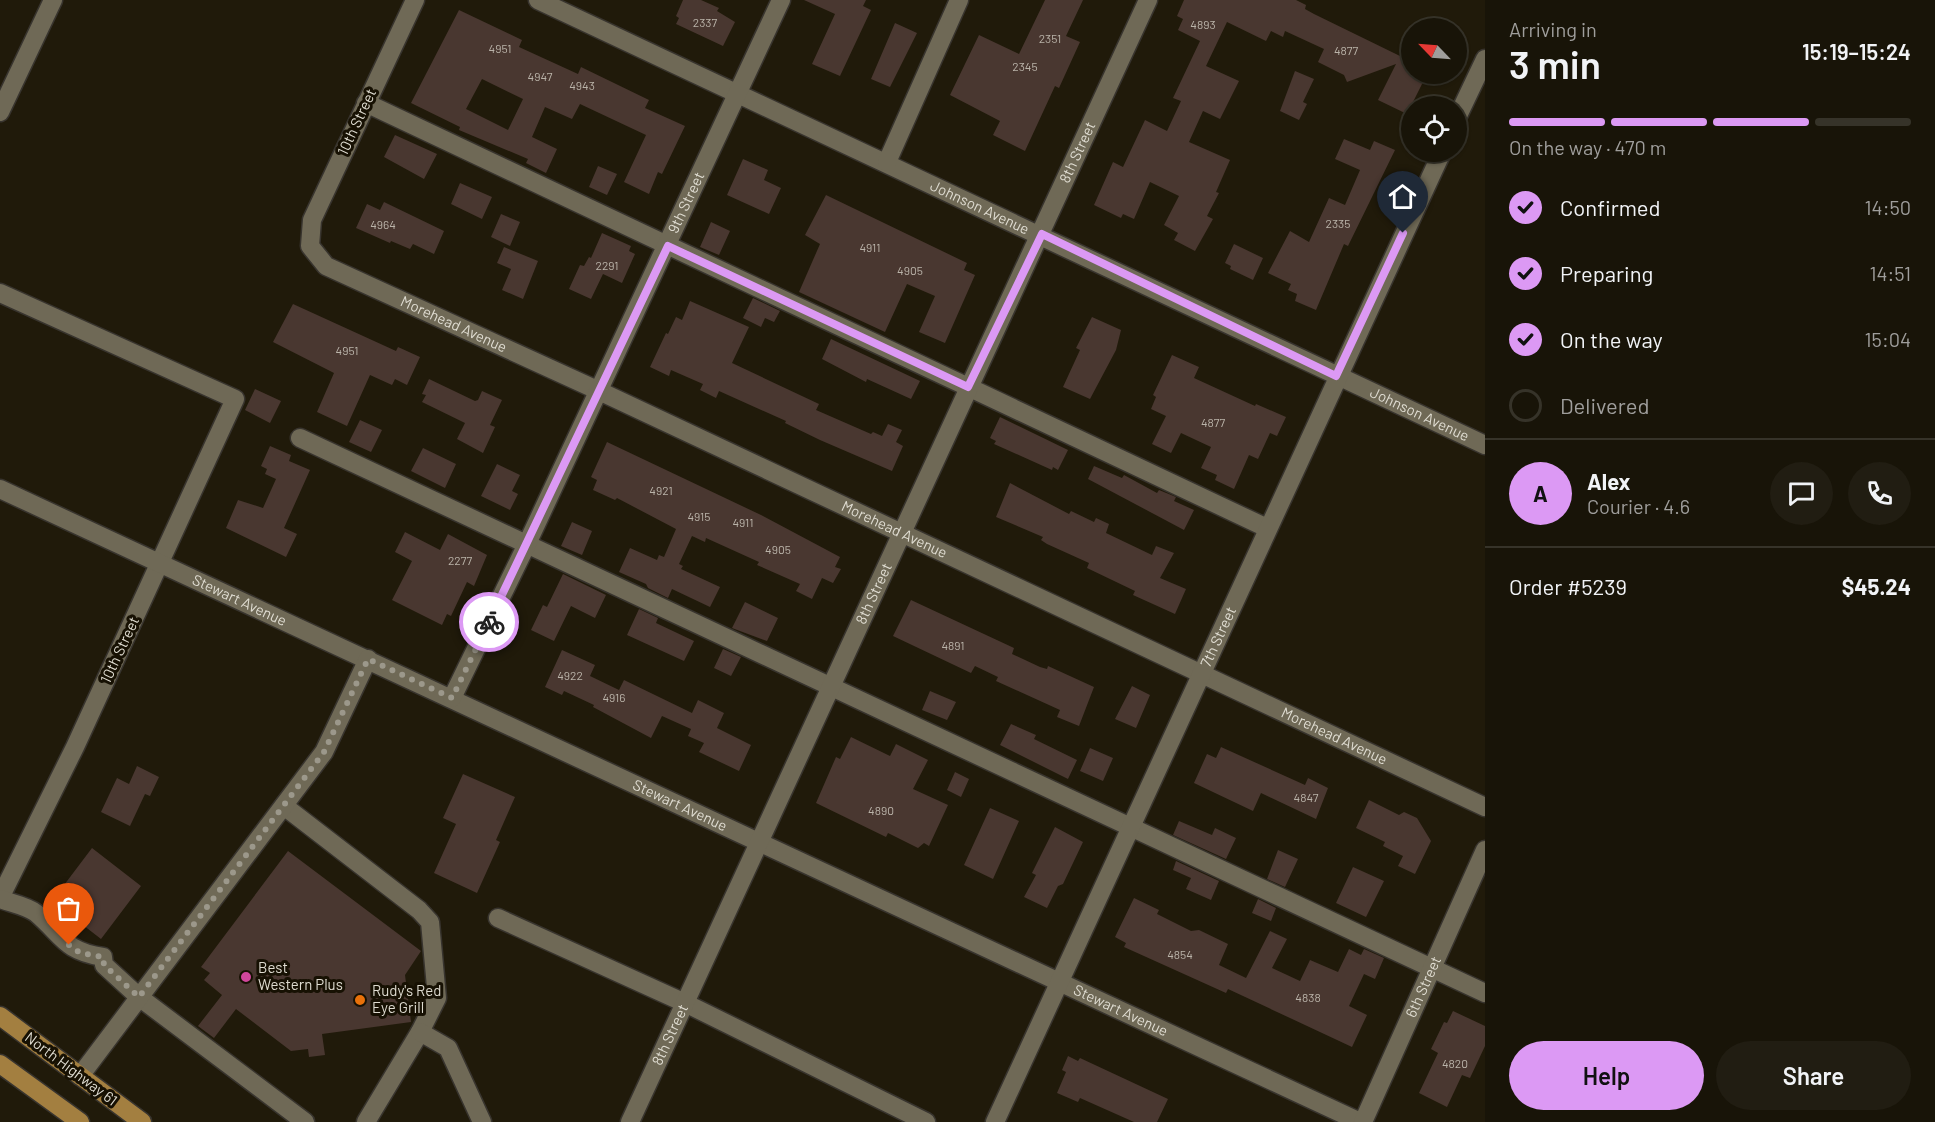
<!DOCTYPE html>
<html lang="en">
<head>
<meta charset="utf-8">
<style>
  :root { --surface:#181408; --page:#211d12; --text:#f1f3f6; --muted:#9f9e9c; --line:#363329; --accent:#dc99f4 }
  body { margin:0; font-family:Barlow,sans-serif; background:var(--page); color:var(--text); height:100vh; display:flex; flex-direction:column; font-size:22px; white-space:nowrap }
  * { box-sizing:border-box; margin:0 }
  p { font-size:20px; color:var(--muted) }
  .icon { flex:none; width:33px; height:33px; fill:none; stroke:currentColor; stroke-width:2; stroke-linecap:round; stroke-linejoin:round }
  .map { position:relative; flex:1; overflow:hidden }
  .details { display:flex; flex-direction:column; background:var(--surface); width:450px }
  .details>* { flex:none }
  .needle { width:39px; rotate:295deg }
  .fabs { position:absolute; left:1401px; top:18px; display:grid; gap:12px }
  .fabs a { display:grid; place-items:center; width:66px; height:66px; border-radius:50%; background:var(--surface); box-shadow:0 2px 4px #0004,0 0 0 2px var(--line); font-size:30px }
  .pin { position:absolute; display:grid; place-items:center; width:51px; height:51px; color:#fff; margin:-62px -26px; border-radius:50% 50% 50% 0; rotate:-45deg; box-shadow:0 0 6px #0007 }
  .pin .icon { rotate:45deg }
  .courier { position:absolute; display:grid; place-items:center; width:60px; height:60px; margin:-30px; border:4px solid #dc99f4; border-radius:50%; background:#fff; color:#222; box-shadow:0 2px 8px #0007 }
  .headline em { font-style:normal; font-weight:600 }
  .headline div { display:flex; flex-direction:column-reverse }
  .headline { display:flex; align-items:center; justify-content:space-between; height:102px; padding:0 24px }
  h1 { font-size:39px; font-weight:600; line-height:45px }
  .bar { display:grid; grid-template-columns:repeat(4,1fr); gap:9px 6px; align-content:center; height:72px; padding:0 24px }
  .bar i { height:8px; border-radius:4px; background:var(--line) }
  .bar .current { background:var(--accent) }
  .bar p { grid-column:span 4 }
  .line { display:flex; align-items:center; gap:15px; padding:0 24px; border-top:2px solid var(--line) }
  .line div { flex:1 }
  .round { display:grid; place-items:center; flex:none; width:63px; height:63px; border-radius:32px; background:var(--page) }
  ol { padding:0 24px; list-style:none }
  li { display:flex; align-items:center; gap:18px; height:66px }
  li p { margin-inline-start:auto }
  li .icon { padding:6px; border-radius:50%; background:var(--accent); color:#111; stroke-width:4 }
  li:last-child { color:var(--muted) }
  li i { width:33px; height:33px; border:3px solid var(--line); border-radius:50% }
  .button { display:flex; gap:12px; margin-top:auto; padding:12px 24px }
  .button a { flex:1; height:69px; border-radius:36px; background:var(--accent); color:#111; font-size:24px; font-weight:600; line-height:69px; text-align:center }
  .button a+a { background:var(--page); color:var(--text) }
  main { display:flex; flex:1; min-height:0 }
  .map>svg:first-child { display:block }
</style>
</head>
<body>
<main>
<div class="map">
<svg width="1485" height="1122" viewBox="0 0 1485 1122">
  <rect width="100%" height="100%" fill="#201a0a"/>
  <path fill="#493730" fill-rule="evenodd" d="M683,0H701L719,8L717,11L735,22L723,46L676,24L679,18L676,16Z
    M804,0H866L863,6L871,10L840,76L812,64L835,14Z
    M1045,0H1083L1066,36L1080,42L1059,88L1055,86L1025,151L993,135L1000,121L950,95L979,35L1019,54Z
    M1184,0H1296L1306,5L1305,9L1314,14L1400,56L1412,33V74H1427L1407,114L1378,100L1396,64L1347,82L1344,75L1318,62L1324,49L1285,31L1283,37L1271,31L1266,41L1227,22L1206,66L1239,81L1220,119L1203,111L1189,142L1230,160L1216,192L1219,193L1207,216L1213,219L1195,251L1174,240L1178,233L1164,225L1179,196L1150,182L1134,219L1123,214L1121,218L1094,205L1113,162L1123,167L1145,120L1167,131L1181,101L1173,98L1200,41L1178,30L1183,19L1177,16Z
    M459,10L522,40L519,47L578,74L581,67L649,100L645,108L685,126L662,174L658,172L649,194L624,182L646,135L580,104L572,119L545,107L532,137L557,149L546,173L526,163L528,159L459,130L460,127L411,103ZM482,79L523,99L508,130L466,109Z
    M895,23L917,33L890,87L871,79Z
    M1295,71L1314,79L1303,102L1307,104L1299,120L1280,111Z
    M395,135L437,154L424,179L384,157Z
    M1344,139L1370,150L1374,141L1395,150L1348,246L1344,244L1316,310L1295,301L1297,294L1288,290L1291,284L1268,273L1290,231L1309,242L1329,198L1345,205L1360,170L1335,159Z
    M743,159L768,170L764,180L781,188L769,214L727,195Z
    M598,166L617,174L607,195L589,187Z
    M460,183L492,197L482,219L451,204Z
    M826,195L967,263L964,270L975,275L945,343L919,332L935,296L907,284L885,332L799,292L820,244L805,235Z
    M384,202L444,231L434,254L413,244L410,249L391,241L390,243L356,228L367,204L380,210Z
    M501,214L520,222L510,246L491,237Z
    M711,222L730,231L719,255L700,247Z
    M602,233L631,246L629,251L635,254L622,283L603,274L591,299L569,289L580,265L584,266L589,257L591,258Z
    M1234,244L1263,258L1253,280L1230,269L1231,266L1225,263Z
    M504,247L538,261L523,299L502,290L511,269L497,263Z
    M753,298L780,311L774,322L765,318L761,327L743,318Z
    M690,301L749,327L732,363L819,404L816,410L871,434L873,432L882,436L888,424L902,430L896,442L903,446L892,471L820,440L785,423L786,421L719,391L716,398L700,390L703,384L671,370L669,376L650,367L666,333L668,334L676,317L682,320Z
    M293,304L396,351L398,347L420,357L407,385L395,379L392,385L370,375L347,426L317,412L334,373L273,342Z
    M1092,317L1121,330L1116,350L1090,399L1063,387L1080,350L1076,348Z
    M831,339L920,381L911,399L867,379L866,382L822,359Z
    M1172,355L1199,367L1194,378L1255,406L1256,404L1286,417L1277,436L1270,433L1258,459L1249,455L1234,489L1215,480L1217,475L1201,468L1211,447L1181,433L1171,453L1152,444L1166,416L1151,409L1156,397L1153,395Z
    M429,379L475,401L478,400L482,391L502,400L490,425L495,427L483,453L457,439L465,423L422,402L426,395L422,394Z
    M255,389L281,401L270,423L245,410Z
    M1000,417L1068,450L1058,470L1053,467L1052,470L994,444L996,441L990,438Z
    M360,420L382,430L371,452L349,442Z
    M607,442L761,515L840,557L835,567L841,569L833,583L822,578L812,599L796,591L800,584L757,565L759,562L706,538L705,542L692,536L679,564L683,566L681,569L720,587L710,607L672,589L668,598L648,588L646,584L619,572L630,548L657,560L659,555L664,557L676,529L617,498L615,500L593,490L597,480L591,477Z
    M270,446L291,455L289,461L310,470L284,528L297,534L286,557L226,528L238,500L263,508L276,479L265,474L267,469L261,466Z
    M423,448L456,464L445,488L411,471Z
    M497,464L520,475L512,491L518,494L510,510L481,496Z
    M1094,466L1122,478L1124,475L1157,493L1159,490L1176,497L1174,501L1194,510L1184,530L1088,479Z
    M1010,483L1069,514L1071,511L1094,522L1096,518L1109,524L1106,533L1152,555L1156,546L1174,553L1160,578L1186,589L1175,614L1133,595L1135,591L1087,568L1089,563L1047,544L1041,540L1043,537L996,517Z
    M572,522L592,531L582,555L561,546Z
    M405,532L440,550L448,534L487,555L474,586L467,582L451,616L447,614L442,625L392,600L412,561L395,552Z
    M563,574L606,595L595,618L571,606L554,641L531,630L543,605L547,607Z
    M911,600L1014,648L1012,654L1040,667L1047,669L1048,666L1094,687L1079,726L1057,717L1060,710L996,681L998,677L975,666L971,673L893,636Z
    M745,602L778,618L767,641L732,628Z
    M639,609L658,618L656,623L694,641L684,661L627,635Z
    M723,649L741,657L731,676L714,668Z
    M562,650L595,665L590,676L619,690L624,680L692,713L698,700L724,713L717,728L751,745L739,771L699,752L704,743L688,736L691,729L662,716L651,738L593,707L594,705L564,691L562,695L545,687Z
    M1132,686L1150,695L1136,728L1115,719Z
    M930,691L956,702L947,720L922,710Z
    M1011,724L1036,735L1034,739L1077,760L1068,779L1000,745Z
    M851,737L890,756L896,744L928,760L913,789L948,805L929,846L924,843L918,848L888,833L886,837L816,803L836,757L840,759Z
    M1221,747L1305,785L1308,778L1328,788L1316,819L1261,793L1253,811L1194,783L1207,754L1216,758Z
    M1090,748L1113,758L1103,781L1080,771Z
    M137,766L159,777L150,796L145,794L130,826L101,812L117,778L129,784Z
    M955,772L969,779L961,797L947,790Z
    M463,774L515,797L496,840L500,842L477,893L434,873L456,824L443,818Z
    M1369,800L1399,815L1404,812L1417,818L1431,841L1415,874L1398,866L1403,856L1383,846L1385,842L1356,828Z
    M990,808L1019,821L993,879L964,865Z
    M1179,821L1212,835L1215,828L1236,838L1226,859L1173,835Z
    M1055,827L1083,842L1063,884L1058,886L1047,908L1024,897L1036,875L1032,873Z
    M92,848L141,886L101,939L52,901Z
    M1278,850L1298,859L1285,887L1267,879Z
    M288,851L421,951L405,975L411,1022L322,1034L325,1055L309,1057L308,1049L291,1051L236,1009L214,1038L198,1026L222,995L204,980L210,973L201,967Z
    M1176,861L1219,881L1211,900L1186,889L1191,878L1173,870Z
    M1353,867L1384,881L1366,917L1336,903Z
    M1134,898L1159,910L1157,914L1191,931L1199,930L1228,944L1219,965L1246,978L1270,931L1287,939L1272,968L1300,981L1310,960L1338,972L1349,949L1361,955L1364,949L1384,958L1375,979L1364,974L1349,1006L1367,1015L1352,1047L1228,989L1226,993L1124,947L1126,943L1115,937Z
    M1258,899L1276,908L1271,921L1252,913Z
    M1453,1011L1485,1026V1046L1470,1078L1462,1075L1447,1107L1419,1093L1438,1053L1431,1049L1444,1022L1447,1023Z
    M1068,1056L1078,1061L1080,1058L1168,1099L1157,1122H1134L1080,1098L1078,1102L1057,1093L1066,1072L1062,1070Z"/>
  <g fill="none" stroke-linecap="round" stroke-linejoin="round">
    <g stroke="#38342e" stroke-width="21">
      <g id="minor">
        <path id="s1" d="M415,0L312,220L310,246L326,266L597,390L1485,807"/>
        <path id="s2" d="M538,0L1485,445"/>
        <path d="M366,103L1267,528"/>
        <path d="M0,112L53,0"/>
        <path d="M1456,120L1485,59"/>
        <path d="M887,162L959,0"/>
        <path d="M0,293L235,399L75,747L0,898"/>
        <path d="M300,438L1485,993"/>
        <path id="s3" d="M0,489L1360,1122"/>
        <path id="s4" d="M452,698L526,546L781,0"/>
        <path d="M284,806L419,910L430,922L437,998L420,1032L366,1122"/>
        <path d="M0,899C11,903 27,906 36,913C63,936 64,951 103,957L104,965L139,997L305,1122"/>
        <path d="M498,918L685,1003L926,1122"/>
        <path d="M420,1032L448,1048L482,1122"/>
        <path d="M80,1076L324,752L368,659"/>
        <path id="s5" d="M630,1122L1148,0"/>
        <path id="s6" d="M995,1122L1442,152"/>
        <path id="s7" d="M1363,1122L1485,850"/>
      </g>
    </g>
    <g stroke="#38342e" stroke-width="21">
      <path id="major" d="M0,1016L142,1122
        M0,1064L80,1122"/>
    </g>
    <use href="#minor" stroke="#6f6956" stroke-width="18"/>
    <use href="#major" stroke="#a37f40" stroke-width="18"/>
  </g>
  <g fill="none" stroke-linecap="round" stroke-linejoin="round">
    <path stroke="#9c988b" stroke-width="6" stroke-dasharray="0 10.8" d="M69,945L80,953L103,957L104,965L139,997L324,752L368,659L452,698L489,622"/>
    <path stroke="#dc99f4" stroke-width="8" d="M489,622L668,246L968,387L1042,234L1336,376L1403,233"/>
  </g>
  <circle fill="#d1479c" stroke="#171103" stroke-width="2" cx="246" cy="977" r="6"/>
  <circle fill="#e8710a" stroke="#171103" stroke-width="2" cx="360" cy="1000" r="6"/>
  <g text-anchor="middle" stroke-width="6" stroke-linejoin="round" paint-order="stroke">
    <g font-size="12" fill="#bab3a9">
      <text x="705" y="27">2337</text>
      <text x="1203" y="29">4893</text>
      <text x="1050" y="43">2351</text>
      <text x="500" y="53">4951</text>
      <text x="1346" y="55">4877</text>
      <text x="1025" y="71">2345</text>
      <text x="540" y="81">4947</text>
      <text x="582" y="90">4943</text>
      <text x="1338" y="228">2335</text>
      <text x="383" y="229">4964</text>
      <text x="870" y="252">4911</text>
      <text x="607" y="270">2291</text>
      <text x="910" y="275">4905</text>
      <text x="347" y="355">4951</text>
      <text x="1213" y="427">4877</text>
      <text x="661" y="495">4921</text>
      <text x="699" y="521">4915</text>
      <text x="743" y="527">4911</text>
      <text x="778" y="554">4905</text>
      <text x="460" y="565">2277</text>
      <text x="953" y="650">4891</text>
      <text x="570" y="680">4922</text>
      <text x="614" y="702">4916</text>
      <text x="1306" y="802">4847</text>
      <text x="881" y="815">4890</text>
      <text x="1180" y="959">4854</text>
      <text x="1308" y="1002">4838</text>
      <text x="1455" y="1068">4820</text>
    </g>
    <g font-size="15" fill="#dfdcd1" stroke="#171103">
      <text transform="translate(357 122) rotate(-65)" y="5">10th Street</text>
      <text dy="5" stroke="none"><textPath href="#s5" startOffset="1068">8th Street</textPath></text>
      <text dy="5" stroke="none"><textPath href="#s4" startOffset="548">9th Street</textPath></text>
      <text dy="5" stroke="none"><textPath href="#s2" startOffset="488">Johnson Avenue</textPath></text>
      <text dy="5" stroke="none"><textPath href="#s1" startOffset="435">Morehead Avenue</textPath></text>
      <text dy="5" stroke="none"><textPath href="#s2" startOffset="974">Johnson Avenue</textPath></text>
      <text dy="5" stroke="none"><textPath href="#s1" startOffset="921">Morehead Avenue</textPath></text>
      <text dy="5" stroke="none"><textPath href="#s5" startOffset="582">8th Street</textPath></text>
      <text dy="5" stroke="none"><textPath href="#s3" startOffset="264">Stewart Avenue</textPath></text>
      <text dy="5" stroke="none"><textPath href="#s6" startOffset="534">7th Street</textPath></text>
      <text transform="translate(120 650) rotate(-65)" y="5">10th Street</text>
      <text dy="5" stroke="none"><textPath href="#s1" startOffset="1407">Morehead Avenue</textPath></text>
      <text dy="5" stroke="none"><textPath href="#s3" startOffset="750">Stewart Avenue</textPath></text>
      <text dy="5" stroke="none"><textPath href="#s7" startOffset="148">6th Street</textPath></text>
      <text dy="5" stroke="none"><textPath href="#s3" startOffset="1236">Stewart Avenue</textPath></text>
      <text dy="5" stroke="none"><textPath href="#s5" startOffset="96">8th Street</textPath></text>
      <text transform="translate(71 1069) rotate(37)" y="5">North Highway 61</text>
    </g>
    <g font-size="15" fill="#dfdcd1" stroke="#171103" text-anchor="start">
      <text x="258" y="973">Best<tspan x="258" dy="17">Western Plus</tspan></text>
      <text x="372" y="996">Rudy's Red<tspan x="372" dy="17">Eye Grill</tspan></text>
    </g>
  </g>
</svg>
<div class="fabs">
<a><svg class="needle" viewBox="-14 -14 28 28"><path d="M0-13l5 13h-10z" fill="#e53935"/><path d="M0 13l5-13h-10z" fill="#9f9e9c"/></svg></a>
<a><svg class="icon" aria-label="locate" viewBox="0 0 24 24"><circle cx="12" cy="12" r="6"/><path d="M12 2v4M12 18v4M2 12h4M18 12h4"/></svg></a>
</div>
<div class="pin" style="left:69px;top:945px;background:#ea580c"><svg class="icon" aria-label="bag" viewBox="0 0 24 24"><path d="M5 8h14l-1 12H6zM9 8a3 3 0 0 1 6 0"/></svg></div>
<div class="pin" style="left:1403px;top:233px;background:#1f2937"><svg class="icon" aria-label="home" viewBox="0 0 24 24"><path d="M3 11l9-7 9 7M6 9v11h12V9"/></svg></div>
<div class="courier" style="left:489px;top:622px"><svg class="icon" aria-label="bike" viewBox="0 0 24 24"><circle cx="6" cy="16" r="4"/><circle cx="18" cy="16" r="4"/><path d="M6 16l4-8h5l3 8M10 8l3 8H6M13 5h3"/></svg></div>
</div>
<section class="details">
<div class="headline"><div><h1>3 min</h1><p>Arriving in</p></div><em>15:19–15:24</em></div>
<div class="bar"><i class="current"></i><i class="current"></i><i class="current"></i><i></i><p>On the way · 470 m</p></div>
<ol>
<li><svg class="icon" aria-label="check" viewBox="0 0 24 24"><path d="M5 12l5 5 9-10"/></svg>Confirmed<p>14:50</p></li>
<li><svg class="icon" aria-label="check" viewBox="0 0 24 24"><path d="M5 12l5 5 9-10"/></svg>Preparing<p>14:51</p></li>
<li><svg class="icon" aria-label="check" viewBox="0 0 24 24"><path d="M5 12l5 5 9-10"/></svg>On the way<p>15:04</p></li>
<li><i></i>Delivered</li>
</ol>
<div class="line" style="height:108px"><b class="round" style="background:var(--accent);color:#111">A</b><div><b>Alex</b><p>Courier · 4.6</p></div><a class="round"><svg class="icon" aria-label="chat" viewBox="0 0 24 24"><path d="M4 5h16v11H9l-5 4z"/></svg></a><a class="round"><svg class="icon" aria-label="phone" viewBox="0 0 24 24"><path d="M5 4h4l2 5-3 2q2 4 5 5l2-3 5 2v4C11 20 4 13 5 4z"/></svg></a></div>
<div class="line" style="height:78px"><div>Order #5239</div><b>$45.24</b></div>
<div class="button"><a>Help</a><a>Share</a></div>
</section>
</main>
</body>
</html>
